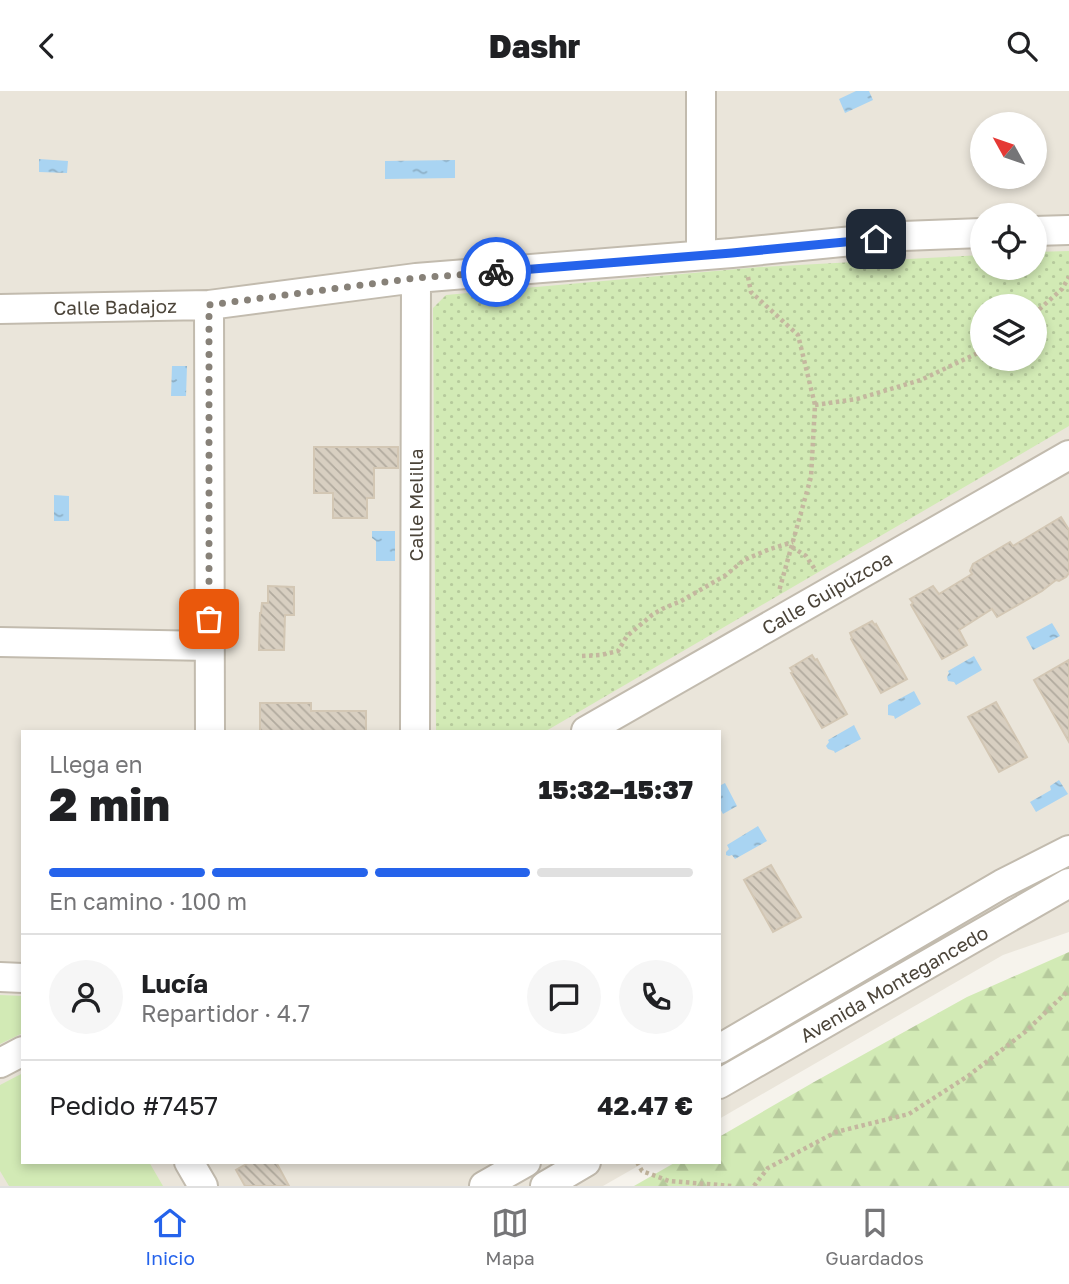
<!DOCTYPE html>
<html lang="es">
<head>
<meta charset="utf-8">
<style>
  :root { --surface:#fff; --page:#f6f6f6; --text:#202124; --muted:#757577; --line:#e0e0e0; --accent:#2563eb }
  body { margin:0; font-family:"Golos Text",sans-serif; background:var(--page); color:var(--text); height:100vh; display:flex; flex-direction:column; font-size:26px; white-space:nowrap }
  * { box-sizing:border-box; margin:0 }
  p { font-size:23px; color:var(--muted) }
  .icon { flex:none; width:38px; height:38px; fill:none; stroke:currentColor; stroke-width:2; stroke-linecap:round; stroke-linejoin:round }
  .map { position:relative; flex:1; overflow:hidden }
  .drawer { position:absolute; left:21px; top:639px; width:700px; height:434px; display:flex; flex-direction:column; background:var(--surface); border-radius:0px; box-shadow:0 4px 10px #0003 }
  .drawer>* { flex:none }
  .needle { width:46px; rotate:310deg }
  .controls { position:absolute; left:970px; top:21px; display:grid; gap:14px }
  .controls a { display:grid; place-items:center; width:77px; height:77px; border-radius:50%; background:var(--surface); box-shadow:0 4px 10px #0003; font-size:35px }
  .pin { position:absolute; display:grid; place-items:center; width:60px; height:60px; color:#fff; margin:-30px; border-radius:14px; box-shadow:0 4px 10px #0006 }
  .courier { position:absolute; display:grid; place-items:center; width:70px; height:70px; margin:-35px; border:5px solid #2563eb; border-radius:50%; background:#fff; color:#222; box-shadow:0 2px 9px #0007 }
  .overview em { font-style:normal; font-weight:800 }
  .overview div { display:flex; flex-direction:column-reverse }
  .overview { display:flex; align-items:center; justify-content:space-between; height:119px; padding:0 28px }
  h1 { font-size:46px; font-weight:800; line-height:52px }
  .bar { display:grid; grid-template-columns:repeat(4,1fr); gap:10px 7px; align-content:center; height:84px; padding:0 28px }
  .bar i { height:9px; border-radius:5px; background:var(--line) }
  .bar .active { background:var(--accent) }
  .bar p { grid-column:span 4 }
  .line { display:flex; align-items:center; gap:18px; padding:0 28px; border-top:2px solid var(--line) }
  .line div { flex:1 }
  .round { display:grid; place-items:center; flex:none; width:74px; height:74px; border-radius:37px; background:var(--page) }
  header { display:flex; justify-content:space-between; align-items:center; height:91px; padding:0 28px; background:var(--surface); font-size:32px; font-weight:800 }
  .menu { display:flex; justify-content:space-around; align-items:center; height:98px; border-top:2px solid var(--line); background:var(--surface); font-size:19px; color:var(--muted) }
  .menu a { display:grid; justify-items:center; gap:4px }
  .menu .active { color:var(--accent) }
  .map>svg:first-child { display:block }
</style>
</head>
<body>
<header><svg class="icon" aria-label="back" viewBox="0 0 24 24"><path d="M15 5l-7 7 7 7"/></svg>Dashr<svg class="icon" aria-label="search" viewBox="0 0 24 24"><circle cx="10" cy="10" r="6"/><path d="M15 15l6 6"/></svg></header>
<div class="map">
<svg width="1069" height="1095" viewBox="0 0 1069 1095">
  <defs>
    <pattern id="forest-firs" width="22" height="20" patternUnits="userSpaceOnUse" patternTransform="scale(1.75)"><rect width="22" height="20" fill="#d2eab5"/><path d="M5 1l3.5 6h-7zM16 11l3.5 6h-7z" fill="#b6ca9c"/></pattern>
    <pattern id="park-dots" width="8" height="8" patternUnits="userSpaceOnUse" patternTransform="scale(1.75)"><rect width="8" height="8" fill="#d2eab5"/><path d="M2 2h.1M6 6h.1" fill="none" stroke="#b6ca9c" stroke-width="1.8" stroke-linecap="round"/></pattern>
    <pattern id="water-ripples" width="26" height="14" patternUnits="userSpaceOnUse" patternTransform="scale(1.75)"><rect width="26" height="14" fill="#a9d4f2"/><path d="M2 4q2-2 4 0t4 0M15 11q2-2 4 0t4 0" fill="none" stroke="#8caec5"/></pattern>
    <pattern id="building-back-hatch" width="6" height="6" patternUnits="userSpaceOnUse" patternTransform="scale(1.75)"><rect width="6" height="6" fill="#d8cfc1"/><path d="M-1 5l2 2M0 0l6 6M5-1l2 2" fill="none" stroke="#b1aa9e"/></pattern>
  </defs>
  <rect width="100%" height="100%" fill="#f6f3ec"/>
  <path fill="#eae5da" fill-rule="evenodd" d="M0,0H1069V841L1003,864L719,1028V640H23V1071H645L603,1095H0ZM982,33H1034V86H982ZM982,124H1034V177H982ZM982,215H1034V268H982Z"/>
  <path fill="#d2eab5" d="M0,904L23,905V942L0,953Z
    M23,982V1071H149L163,1095H9L0,1080V994Z"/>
  <path fill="url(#forest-firs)" d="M1069,861V1095H634L676,1071H719V1046L814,991L967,906Z"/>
  <path fill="url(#park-dots)" fill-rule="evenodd" d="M1069,160V335L546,640H436L433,217L446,204L760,176L982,164V177H1034V161ZM982,215H1034V268H982Z"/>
  <path fill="url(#water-ripples)" d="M856,0H869L873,9L845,22L839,8Z
    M39,68L68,70L67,82L39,81Z
    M455,69V87L385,88V70Z
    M172,275H187L186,305H171Z
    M54,404L69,405V430H54Z
    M372,440H395V470H376V450L372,447Z
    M1052,532L1060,545L1033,559L1026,546Z
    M974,565L982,579L956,594L954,591L948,590L947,586L949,582L948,580Z
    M914,600L921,613L895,628L894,625L888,624V614Z
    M854,634L861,648L835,662L834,660L828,658L826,655L829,651L828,649Z
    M1059,689L1068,703L1036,721L1030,711L1051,699L1050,695Z
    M725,692L737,715L723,723L719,716V695Z
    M758,735L767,750L735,768L732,764L729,765L726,764V761L729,758L727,754Z"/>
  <path fill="url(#building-back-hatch)" stroke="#d3c7b4" stroke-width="2" d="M314,356H398V377H374V407H367V427H333V402H314Z
    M1061,426L1069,439V482L1066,486L1059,490L1056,489L1042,500L997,526L992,518L959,539L967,554L942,568L911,514L913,512L910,508L933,495L939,503L972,483L970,480L973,473L1010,451L1013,455Z
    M268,495L294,496V524H285L284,559H259L260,522H261L262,512H268Z
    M872,530L875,534L876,533L907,588L881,602L851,548L852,547L850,542Z
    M812,564L815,569L817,568L847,623L822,637L791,582L793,581L790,577Z
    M1069,569V651L1034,589Z
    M996,611L1027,666L999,681L968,626Z
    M260,612H311V620H366V640H260Z
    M771,774L801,826L773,841L744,789Z
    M250,1071H276L289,1095H245L236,1079Z"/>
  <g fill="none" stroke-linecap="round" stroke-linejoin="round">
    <g stroke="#c2bbae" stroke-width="32">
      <path id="minor" d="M701,0V164
        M1034,140L1069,139
        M209,214L210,640
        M0,218L209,214L416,187L732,162L903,145L982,142
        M0,551L210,555
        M415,640L416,187
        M586,640L1069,364
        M0,886L23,887
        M719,958L1002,793L1069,759
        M0,972L23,960
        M719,993L1069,792
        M189,1071L203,1095
        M484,1095L526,1071
        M545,1095L586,1071"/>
    </g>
    <path stroke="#c4b79f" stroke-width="4.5" stroke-dasharray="3.5 3.5" stroke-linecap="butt" d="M748,186L751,201L798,244L815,314L811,386L779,500
      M1034,223L1062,198L1069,186
      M815,314L857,308L921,289L982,260
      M792,456L806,465L816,480
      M582,565L601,564L618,560L627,545L652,524L662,518L681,510L726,484L744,469L770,458L793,451
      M637,1071L642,1080L669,1090L732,1095
      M754,1095L768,1077L836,1041L909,1023L968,985L1025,941L1069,899"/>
    <use href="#minor" stroke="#fff" stroke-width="28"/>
  </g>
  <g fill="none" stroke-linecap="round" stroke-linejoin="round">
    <path stroke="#878178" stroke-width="7" stroke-dasharray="0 12.6" d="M209,528V214L416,187L496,181"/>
    <path stroke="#2563eb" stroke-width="9" d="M496,181L732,162L876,148"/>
  </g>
  <g text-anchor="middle" stroke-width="5" stroke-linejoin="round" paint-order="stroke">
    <g font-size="19" fill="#4b4439" stroke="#fff">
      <text transform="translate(115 216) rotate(-1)" y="7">Calle Badajoz</text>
      <text transform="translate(416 414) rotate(-90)" y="7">Calle Melilla</text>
      <text transform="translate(827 502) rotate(-30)" y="7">Calle Guipúzcoa</text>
      <text transform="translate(894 893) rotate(-30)" y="7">Avenida Montegancedo</text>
    </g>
  </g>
</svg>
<div class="controls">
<a><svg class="needle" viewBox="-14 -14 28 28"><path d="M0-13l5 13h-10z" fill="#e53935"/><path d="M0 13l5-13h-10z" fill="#757577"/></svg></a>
<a><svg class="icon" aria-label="locate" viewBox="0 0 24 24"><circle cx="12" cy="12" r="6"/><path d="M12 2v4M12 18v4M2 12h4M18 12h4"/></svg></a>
<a><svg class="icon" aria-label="layers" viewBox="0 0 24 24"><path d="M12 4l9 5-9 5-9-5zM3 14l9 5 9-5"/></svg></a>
</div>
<div class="pin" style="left:209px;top:528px;background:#ea580c"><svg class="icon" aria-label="bag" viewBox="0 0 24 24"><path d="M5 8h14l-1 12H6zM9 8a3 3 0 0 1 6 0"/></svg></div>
<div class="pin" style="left:876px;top:148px;background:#1f2937"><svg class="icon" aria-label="home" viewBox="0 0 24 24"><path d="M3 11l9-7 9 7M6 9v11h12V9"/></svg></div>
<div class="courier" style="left:496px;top:181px"><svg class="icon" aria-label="bike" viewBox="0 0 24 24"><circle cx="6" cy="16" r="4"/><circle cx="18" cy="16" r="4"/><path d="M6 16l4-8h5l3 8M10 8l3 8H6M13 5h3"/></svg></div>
<section class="drawer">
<div class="overview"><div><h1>2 min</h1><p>Llega en</p></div><em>15:32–15:37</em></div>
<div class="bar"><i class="active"></i><i class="active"></i><i class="active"></i><i></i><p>En camino · 100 m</p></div>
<div class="line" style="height:126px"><a class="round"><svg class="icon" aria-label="person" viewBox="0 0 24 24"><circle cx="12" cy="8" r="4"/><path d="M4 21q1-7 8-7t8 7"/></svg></a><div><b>Lucía</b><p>Repartidor · 4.7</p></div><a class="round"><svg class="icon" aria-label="chat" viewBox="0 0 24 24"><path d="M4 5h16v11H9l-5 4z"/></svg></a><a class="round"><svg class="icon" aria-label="phone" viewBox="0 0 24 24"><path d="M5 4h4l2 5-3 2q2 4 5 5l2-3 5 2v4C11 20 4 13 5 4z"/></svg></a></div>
<div class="line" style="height:91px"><div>Pedido #7457</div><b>42.47 €</b></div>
</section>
</div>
<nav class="menu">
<a class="active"><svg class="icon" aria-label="home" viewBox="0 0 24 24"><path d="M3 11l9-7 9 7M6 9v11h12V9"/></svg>Inicio</a>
<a><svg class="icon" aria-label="map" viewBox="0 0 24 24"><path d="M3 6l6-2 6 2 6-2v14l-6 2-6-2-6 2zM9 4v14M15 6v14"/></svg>Mapa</a>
<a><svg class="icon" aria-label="saved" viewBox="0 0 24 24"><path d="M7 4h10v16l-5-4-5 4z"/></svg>Guardados</a>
</nav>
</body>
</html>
